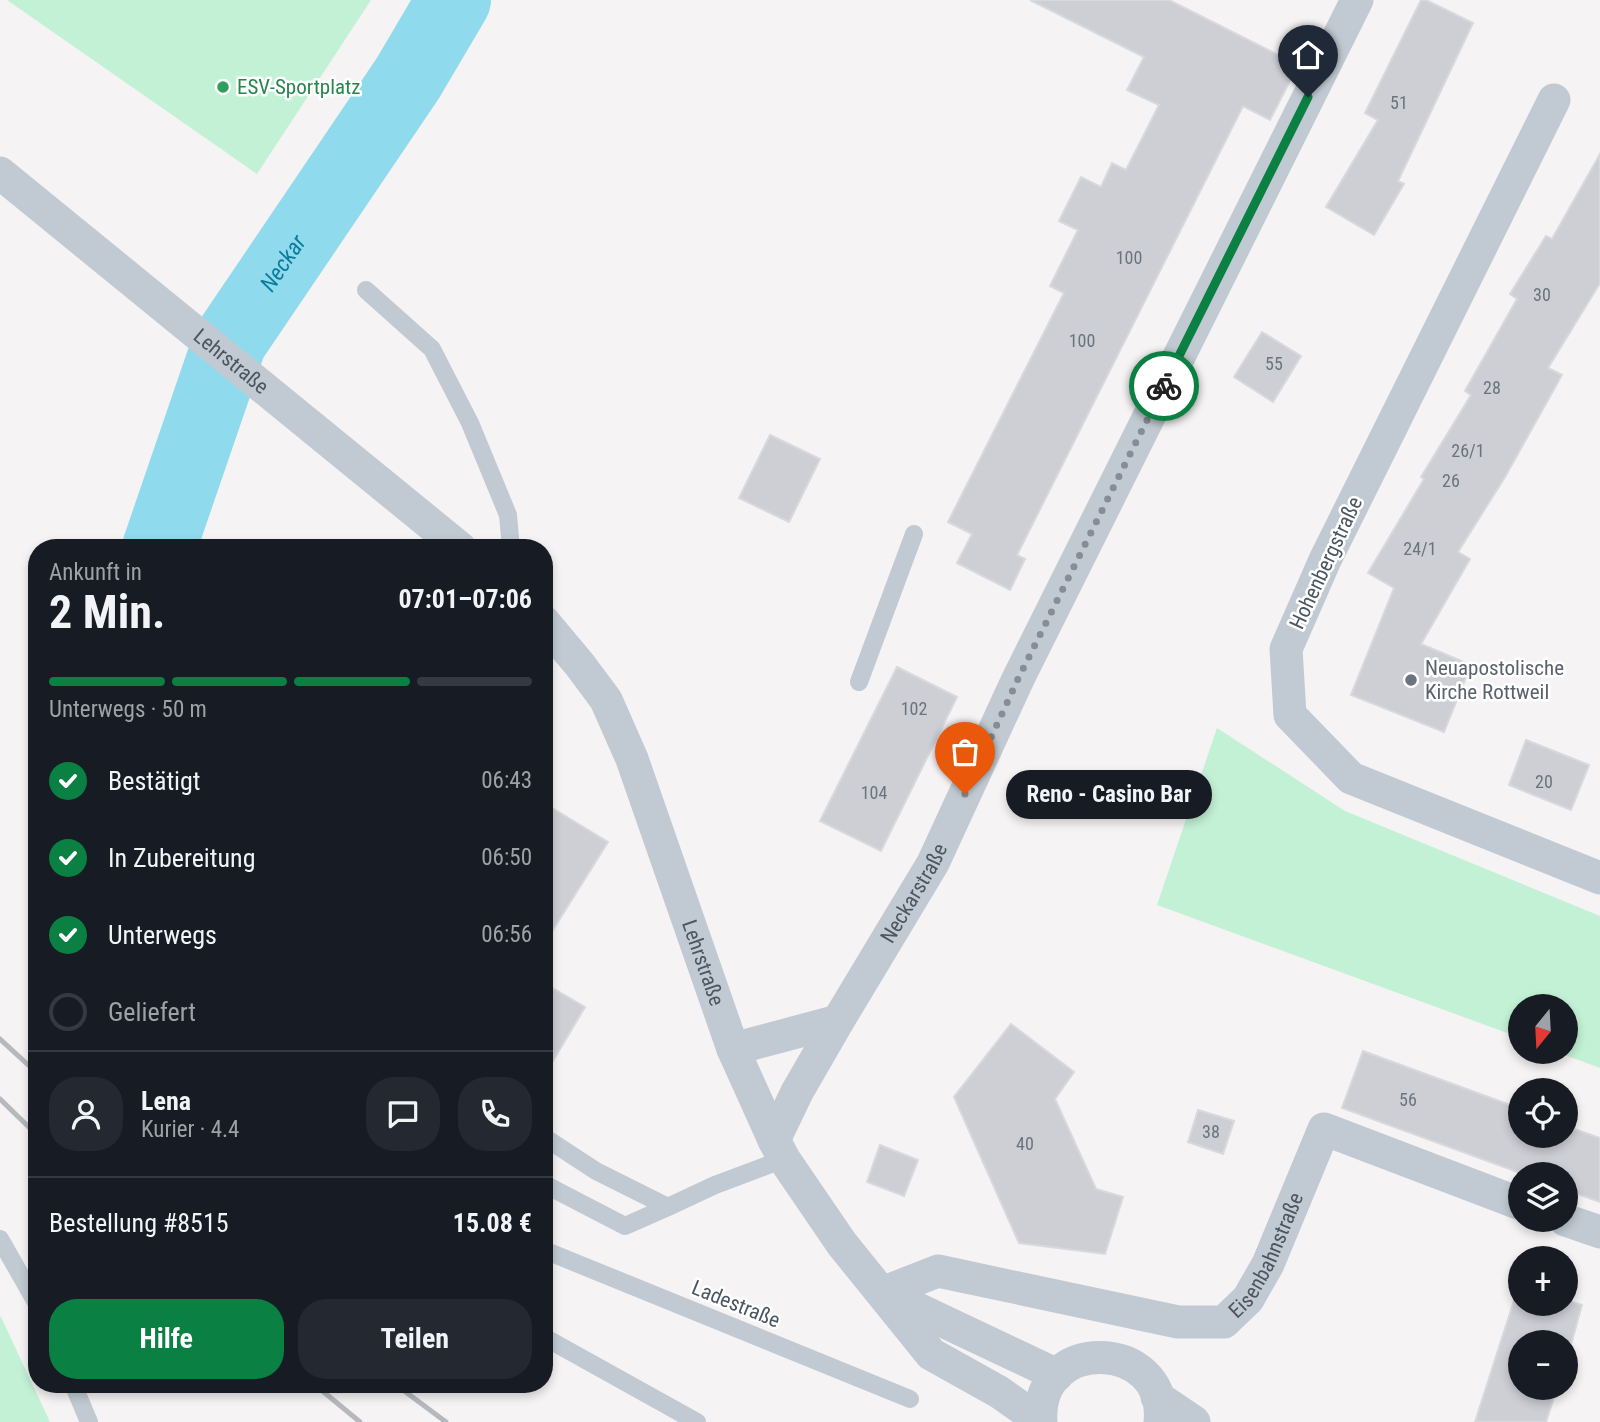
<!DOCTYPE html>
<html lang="de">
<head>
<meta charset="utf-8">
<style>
  :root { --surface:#171b24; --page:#242831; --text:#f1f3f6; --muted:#9ea1a6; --line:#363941; --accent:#0b8043 }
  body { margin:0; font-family:"Roboto Condensed",sans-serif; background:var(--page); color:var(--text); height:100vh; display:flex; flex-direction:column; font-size:26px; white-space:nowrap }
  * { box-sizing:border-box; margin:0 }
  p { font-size:23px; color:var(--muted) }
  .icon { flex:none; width:38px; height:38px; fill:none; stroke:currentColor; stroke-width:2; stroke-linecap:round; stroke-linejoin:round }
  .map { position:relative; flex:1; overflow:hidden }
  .side { position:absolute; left:28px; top:539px; width:525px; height:854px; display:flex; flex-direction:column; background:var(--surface); border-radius:28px; box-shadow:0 4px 10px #0003 }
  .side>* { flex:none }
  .needle { width:46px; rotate:198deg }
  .buttons { position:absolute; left:1508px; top:994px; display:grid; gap:14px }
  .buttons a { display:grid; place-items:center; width:70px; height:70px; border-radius:50%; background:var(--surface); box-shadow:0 4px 10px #0003; font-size:35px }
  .pin { position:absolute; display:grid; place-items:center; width:60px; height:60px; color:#fff; margin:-72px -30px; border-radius:50% 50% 50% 0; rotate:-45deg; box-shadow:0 0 7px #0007 }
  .pin .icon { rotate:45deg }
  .courier { position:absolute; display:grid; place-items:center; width:70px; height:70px; margin:-35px; border:5px solid #0b8043; border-radius:50%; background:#fff; color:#222; box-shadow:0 2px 9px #0007 }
  .bubble { position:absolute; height:49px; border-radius:24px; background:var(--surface); box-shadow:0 4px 10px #0003; font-size:23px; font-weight:700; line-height:49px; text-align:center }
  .head em { font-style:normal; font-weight:700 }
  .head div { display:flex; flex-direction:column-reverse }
  .head { display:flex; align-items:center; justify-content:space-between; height:119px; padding:0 21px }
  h1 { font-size:46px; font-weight:700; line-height:52px }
  .bar { display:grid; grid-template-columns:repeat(4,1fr); gap:10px 7px; align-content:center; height:84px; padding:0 21px }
  .bar i { height:9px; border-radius:5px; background:var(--line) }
  .bar .on { background:var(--accent) }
  .bar p { grid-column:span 4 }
  .line { display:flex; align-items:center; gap:18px; padding:0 21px; border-top:2px solid var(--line) }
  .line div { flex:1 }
  .round { display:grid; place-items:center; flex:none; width:74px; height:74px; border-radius:28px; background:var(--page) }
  ol { padding:0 21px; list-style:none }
  li { display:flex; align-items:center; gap:21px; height:77px }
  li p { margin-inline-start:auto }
  li .icon { padding:7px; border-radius:50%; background:var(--accent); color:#fff; stroke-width:4 }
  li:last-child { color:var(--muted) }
  li i { width:38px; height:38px; border:4px solid var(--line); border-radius:50% }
  .action { display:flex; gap:14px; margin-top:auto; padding:14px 21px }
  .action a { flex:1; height:80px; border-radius:28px; background:var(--accent); color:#fff; font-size:28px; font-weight:700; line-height:80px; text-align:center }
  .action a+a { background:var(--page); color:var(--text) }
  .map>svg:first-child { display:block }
</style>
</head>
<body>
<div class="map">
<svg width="1600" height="1422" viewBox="0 0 1600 1422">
  <rect width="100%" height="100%" fill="#f5f3f3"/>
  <path fill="#c3f1d5" d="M7,0H371L257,174Z
    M1217,728L1345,811L1600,916V1068L1557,1052H1566V1006H1521V1038L1157,905Z
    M0,1316L1,1317L50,1422H0Z"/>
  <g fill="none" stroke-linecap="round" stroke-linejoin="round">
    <path stroke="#90daee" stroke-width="74" id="s1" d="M159,548L230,341L408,78L454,0"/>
  </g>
  <path fill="#cdcfd5" stroke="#d7d9de" stroke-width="2" d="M1030,0H1169L1298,65L1270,120L1243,106L1017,555L1025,559L1010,590L957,563L972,534L948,522L1064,293L1050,286L1078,230L1059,221L1081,177L1101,187L1112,163L1126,170L1159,105L1127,90L1144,57Z
    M1421,0H1426L1473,23L1398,181L1404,184L1374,235L1326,207L1378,120L1365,113Z
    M1600,154V283L1548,368L1562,375L1505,477L1458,552L1470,559L1421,644L1471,665L1444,732L1351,695L1394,588L1368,573L1424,479L1421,477L1471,395L1465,391L1517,299L1510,294L1546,236L1552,239Z
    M1262,332L1301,356L1273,402L1234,377Z
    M770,435L820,459L789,522L739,498Z
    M897,667L957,697L881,851L820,821Z
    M1526,740L1589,765L1571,810L1509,785Z
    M544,803L608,842L544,944Z
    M544,983L585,1007L544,1076Z
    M1011,1024L1074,1072L1055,1099L1096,1189L1123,1197L1105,1254L1019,1243L954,1097Z
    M1363,1051L1521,1109V1136H1566V1126L1600,1138V1202L1566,1190V1174H1523L1342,1108Z
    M1198,1110L1234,1121L1223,1154L1188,1142Z
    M880,1145L918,1160L904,1196L867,1182Z
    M1519,1285L1521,1286V1304H1566V1300L1582,1305L1572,1341L1566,1359V1342H1521V1388H1557L1546,1422H1475Z"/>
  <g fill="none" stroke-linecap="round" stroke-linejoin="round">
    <path stroke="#c1cad2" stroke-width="18" d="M366,290L432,349L470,423L508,515L511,548
      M859,682L914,534
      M544,1137L596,1171L668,1207L715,1185L784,1159
      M544,1184L625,1226L668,1207
      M0,1239L37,1304
      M544,1250L910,1399
      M544,1337L697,1422
      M73,1384L89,1422"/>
    <g stroke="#c1cad2" stroke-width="33">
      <path d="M1554,100L1325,560L1286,649L1290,715L1351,778L1600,878"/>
      <path id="s2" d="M0,173L460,548"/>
      <path id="s3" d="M544,622L580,665L606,700L632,759L733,1049L774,1140L784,1159L842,1244L931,1354L999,1392L1040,1421"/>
      <path d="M733,1049L838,1021"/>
      <path id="s4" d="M774,1140L797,1092L838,1021L933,863L1018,679L1357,0"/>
      <path d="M1565,1220L1600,1232"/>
      <path id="s5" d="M882,1293L938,1271L1178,1322H1224L1248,1299L1268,1264L1324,1129L1521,1204"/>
      <path d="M888,1295L1057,1375"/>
      <path d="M1157,1397L1194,1422"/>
      <path d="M1041,1422C1035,1333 1169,1339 1160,1422"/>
    </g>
    <path stroke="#b5b8bd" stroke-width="5" d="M0,1039L37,1073
      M0,1099L37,1135
      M314,1384L360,1422
      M395,1384L446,1422"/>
  </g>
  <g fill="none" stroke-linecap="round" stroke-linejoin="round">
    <path stroke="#868d94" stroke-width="7" stroke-dasharray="0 12.6" d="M965,794L1018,679L1164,386"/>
    <path stroke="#0b8043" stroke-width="9" d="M1164,386L1308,97"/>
  </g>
  <circle fill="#2e9e5b" stroke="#fff" stroke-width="2.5" cx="223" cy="87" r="7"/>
  <circle fill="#6b7280" stroke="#fff" stroke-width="2.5" cx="1411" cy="680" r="7"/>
  <g text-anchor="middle" stroke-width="5" stroke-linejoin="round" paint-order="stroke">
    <g font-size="18" fill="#6b747e">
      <text x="1399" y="109">51</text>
      <text x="1129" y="264">100</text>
      <text x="1542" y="301">30</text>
      <text x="1082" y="347">100</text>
      <text x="1274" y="370">55</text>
      <text x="1492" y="394">28</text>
      <text x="1468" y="457">26/1</text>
      <text x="1451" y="487">26</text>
      <text x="1420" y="555">24/1</text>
      <text x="914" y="715">102</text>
      <text x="1544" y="788">20</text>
      <text x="874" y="799">104</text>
      <text x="1408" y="1106">56</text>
      <text x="1211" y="1138">38</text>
      <text x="1025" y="1150">40</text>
    </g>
    <g font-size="21" fill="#27864d" stroke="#fff" text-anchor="start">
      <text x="237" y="94">ESV-Sportplatz</text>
    </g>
    <g font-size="21" fill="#4a5661" stroke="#fff">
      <text dy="7" stroke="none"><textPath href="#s2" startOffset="298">Lehrstraße</textPath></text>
      <text transform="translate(1326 563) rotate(-65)" y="7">Hohenbergstraße</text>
      <text dy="7" stroke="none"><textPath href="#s4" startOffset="284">Neckarstraße</textPath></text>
      <text dy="7" stroke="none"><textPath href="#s3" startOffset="380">Lehrstraße</textPath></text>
      <text dy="7" stroke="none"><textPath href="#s5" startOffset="432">Eisenbahnstraße</textPath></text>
      <text transform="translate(736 1304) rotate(22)" y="7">Ladestraße</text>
    </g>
    <g font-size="21" fill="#5b616d" stroke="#fff" text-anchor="start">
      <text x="1425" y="675">Neuapostolische<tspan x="1425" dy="24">Kirche Rottweil</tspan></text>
    </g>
    <g font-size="23" font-style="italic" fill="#0c7c9b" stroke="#fff">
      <text dy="8" stroke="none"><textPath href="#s1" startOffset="313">Neckar</textPath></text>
    </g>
  </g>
</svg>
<div class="buttons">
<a><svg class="needle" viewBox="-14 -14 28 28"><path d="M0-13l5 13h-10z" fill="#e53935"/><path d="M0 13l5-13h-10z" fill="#9ea1a6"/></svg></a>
<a><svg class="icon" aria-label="locate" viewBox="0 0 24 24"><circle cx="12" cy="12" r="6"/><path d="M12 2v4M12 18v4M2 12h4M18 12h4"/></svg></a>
<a><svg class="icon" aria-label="layers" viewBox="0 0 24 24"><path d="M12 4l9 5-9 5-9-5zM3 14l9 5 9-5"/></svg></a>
<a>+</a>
<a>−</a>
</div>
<div class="pin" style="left:965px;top:794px;background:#ea580c"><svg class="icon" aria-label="bag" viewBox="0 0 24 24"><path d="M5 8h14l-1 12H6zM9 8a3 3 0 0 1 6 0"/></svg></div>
<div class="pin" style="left:1308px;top:97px;background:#1f2937"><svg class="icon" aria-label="home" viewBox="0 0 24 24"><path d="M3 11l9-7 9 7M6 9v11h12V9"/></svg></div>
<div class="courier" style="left:1164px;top:386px"><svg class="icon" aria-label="bike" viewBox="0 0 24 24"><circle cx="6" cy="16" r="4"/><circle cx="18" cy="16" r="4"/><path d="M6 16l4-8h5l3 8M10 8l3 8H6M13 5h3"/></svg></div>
<div class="bubble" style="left:1006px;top:770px;width:206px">Reno - Casino Bar</div>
<section class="side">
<div class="head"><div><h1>2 Min.</h1><p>Ankunft in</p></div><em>07:01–07:06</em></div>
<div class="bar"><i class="on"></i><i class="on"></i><i class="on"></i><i></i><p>Unterwegs · 50 m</p></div>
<ol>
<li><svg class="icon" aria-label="check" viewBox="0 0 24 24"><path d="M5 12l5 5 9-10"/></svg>Bestätigt<p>06:43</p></li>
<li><svg class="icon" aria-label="check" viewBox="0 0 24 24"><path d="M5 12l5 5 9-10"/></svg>In Zubereitung<p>06:50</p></li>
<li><svg class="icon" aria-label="check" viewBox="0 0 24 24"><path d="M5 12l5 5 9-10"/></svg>Unterwegs<p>06:56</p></li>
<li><i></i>Geliefert</li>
</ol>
<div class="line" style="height:126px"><a class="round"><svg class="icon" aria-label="person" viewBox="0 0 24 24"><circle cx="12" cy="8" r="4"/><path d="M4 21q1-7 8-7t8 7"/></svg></a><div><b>Lena</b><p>Kurier · 4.4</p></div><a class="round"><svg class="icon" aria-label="chat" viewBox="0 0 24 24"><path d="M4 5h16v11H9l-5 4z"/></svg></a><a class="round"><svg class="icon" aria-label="phone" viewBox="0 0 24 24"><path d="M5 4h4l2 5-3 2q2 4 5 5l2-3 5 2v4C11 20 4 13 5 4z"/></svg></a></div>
<div class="line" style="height:91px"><div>Bestellung #8515</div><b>15.08 €</b></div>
<div class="action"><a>Hilfe</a><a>Teilen</a></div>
</section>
</div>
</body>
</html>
